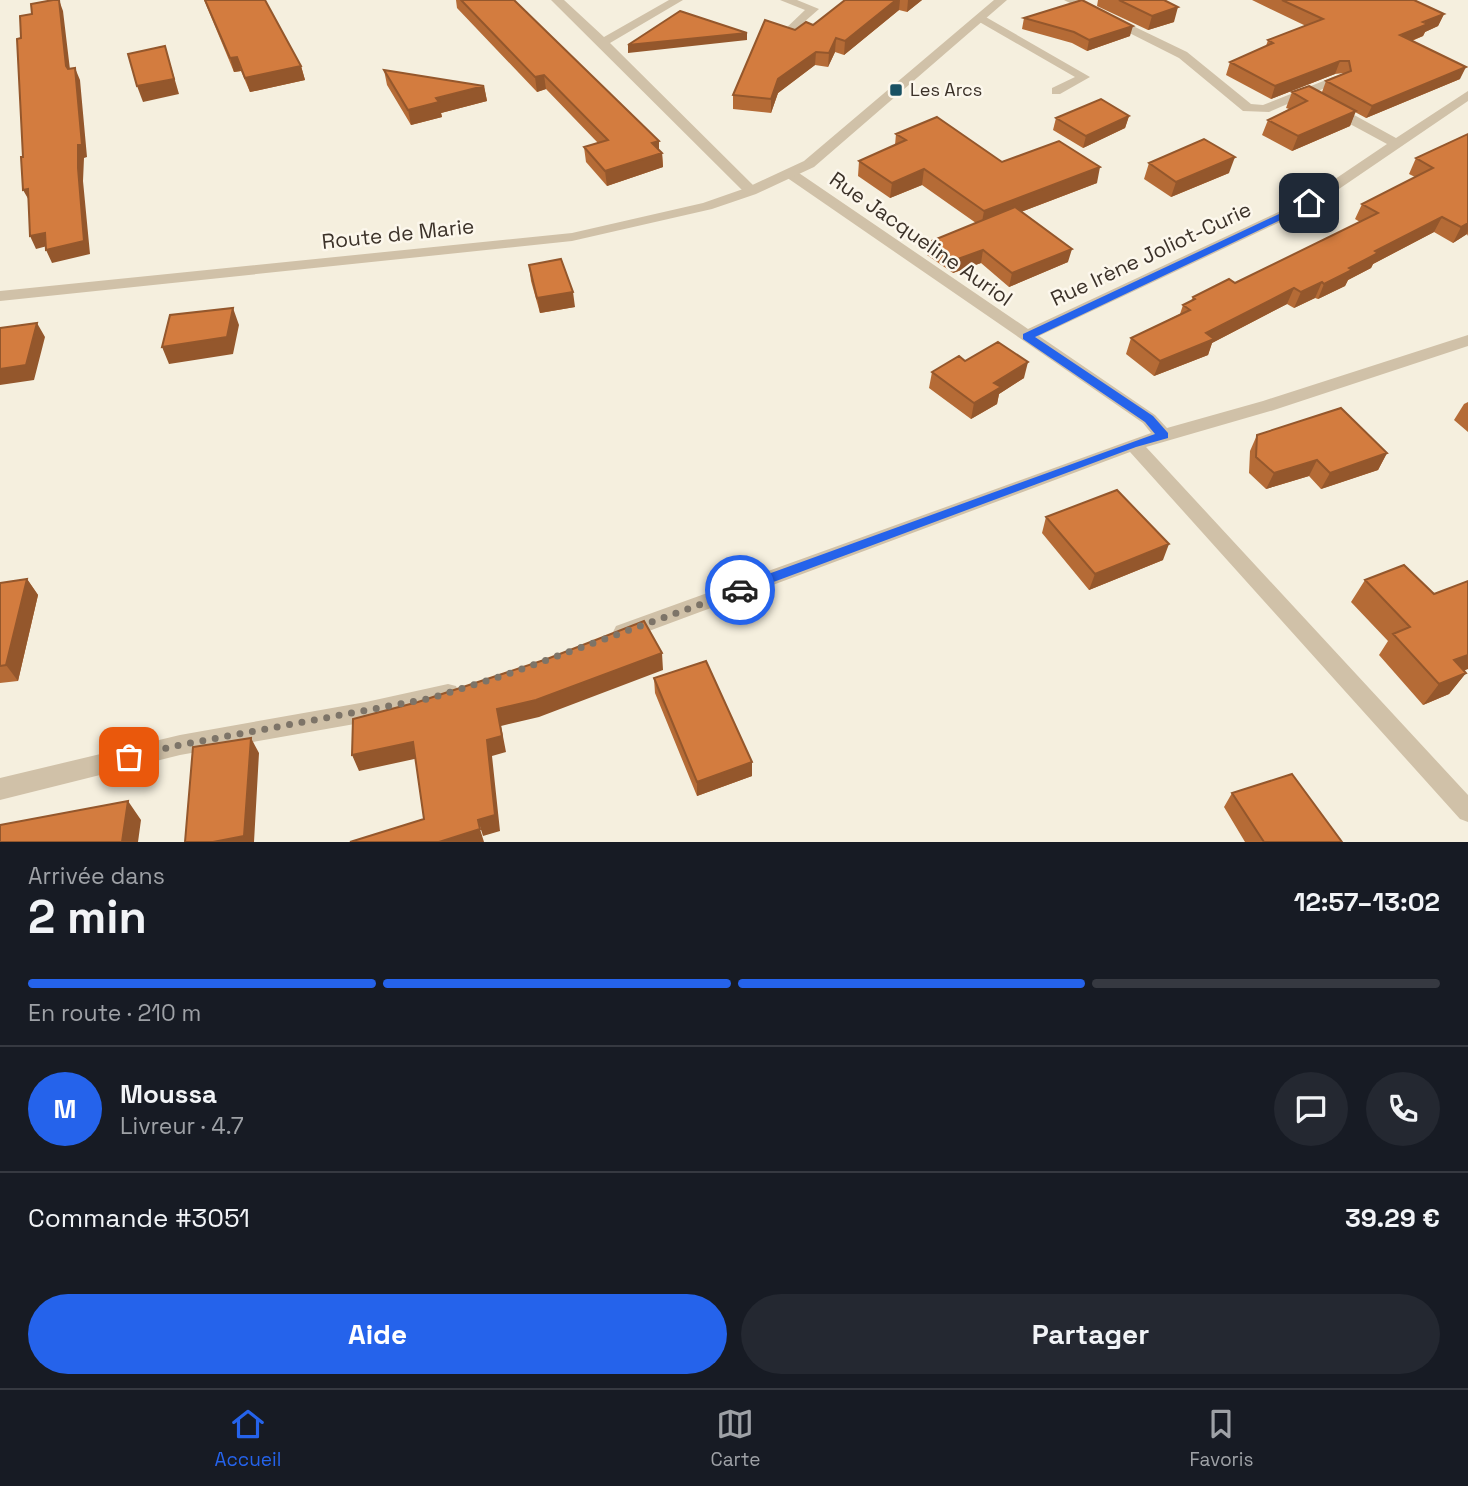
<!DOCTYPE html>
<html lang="fr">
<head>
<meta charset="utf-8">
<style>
  :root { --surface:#171b24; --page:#242831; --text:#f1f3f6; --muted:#9ea1a6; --line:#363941; --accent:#2563eb }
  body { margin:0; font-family:"Space Grotesk",sans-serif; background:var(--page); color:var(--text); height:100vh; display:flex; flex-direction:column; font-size:26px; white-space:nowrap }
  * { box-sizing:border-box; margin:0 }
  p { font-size:23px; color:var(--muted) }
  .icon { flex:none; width:38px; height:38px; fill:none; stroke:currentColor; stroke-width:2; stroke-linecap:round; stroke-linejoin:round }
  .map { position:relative; height:842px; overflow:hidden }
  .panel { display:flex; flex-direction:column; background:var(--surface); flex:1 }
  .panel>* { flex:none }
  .pin { position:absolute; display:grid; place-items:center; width:60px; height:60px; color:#fff; margin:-30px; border-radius:14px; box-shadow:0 4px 10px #0006 }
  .courier { position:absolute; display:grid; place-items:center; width:70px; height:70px; margin:-35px; border:5px solid #2563eb; border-radius:50%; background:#fff; color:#222; box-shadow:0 2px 9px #0007 }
  .summary em { font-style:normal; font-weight:800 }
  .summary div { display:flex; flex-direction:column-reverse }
  .summary { display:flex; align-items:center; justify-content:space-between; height:119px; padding:0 28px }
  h1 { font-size:46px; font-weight:800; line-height:52px }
  .bar { display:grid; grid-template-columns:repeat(4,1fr); gap:10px 7px; align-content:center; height:84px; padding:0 28px }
  .bar i { height:9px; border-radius:5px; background:var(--line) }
  .bar .active { background:var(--accent) }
  .bar p { grid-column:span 4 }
  .line { display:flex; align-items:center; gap:18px; padding:0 28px; border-top:2px solid var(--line) }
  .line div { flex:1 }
  .round { display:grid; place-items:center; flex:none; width:74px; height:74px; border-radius:37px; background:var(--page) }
  .action { display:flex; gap:14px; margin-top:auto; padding:14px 28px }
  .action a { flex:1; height:80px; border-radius:42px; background:var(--accent); color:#fff; font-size:28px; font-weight:800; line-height:80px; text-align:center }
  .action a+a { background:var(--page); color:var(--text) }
  .tabs { display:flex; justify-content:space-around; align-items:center; height:98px; border-top:2px solid var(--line); background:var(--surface); font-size:19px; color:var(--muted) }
  .tabs a { display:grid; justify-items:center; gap:4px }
  .tabs .active { color:var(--accent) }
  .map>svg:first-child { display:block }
</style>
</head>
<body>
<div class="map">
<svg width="1468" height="842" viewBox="0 0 1468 842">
  <rect width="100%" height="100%" fill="#f5efde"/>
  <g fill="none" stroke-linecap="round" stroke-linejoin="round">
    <path fill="#d0c1a8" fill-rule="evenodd" d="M551,0H564L604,37L669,0H683L610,43L756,188V194H746Z
      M780,0H797L819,9L787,37L781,33L805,10Z
      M1064,0H1079L1187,52L1251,104L1263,105L1336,76H1344L1346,79L1269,112L1243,111L1179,58Z
      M976,16H984L1090,77L1060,94H1052V88L1075,77L976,20Z
      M1468,91V101L1314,206L1039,336L1155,415L1167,428L1263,401L1468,335V346L1274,410L1146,447L1468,795V822L1460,819L1130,452L630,638L623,641L616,638L613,632L616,626L1151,433L1143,423L786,177V171H796L1028,329L1304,200L1387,144L1326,111V105H1336L1396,138Z
      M448,684L456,686L459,693L456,700L448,702L366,722L180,755L0,800V778L180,735L366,702Z"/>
    <path fill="#d0c1a8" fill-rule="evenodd" d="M994,0H1007L814,167L756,194L712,209L572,241L0,301V291L572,233L703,203L746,188L804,161Z"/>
  </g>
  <path fill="#b56b36" d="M204,0H265L301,66L305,80L250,92L241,71L234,72Z
    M456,0H514L662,153L663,167L607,186L586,162L584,147L598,143L546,89L537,92L457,8Z
    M845,0H922L907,12L899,10L844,55L835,52L828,67L815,65L778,93L771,113L733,109V95L795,30L813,25Z
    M1098,0H1164L1174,22L1148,30L1097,6Z
    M1252,0H1414L1444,14L1438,26L1425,32L1423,36L1412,41L1460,79L1366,118L1355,112L1350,126L1292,151L1262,135L1268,120L1289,109L1286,108L1292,92H1322L1326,81L1344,73L1335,74L1271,99L1226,75L1230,62L1266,46L1268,40L1306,26Z
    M1024,18L1130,36L1087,51L1072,43L1022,29Z
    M384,70L484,86L487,101L441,113L442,117L411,125L387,85Z
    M1129,116L1125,128L1083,148L1053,130L1056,118Z
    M896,134L1002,162L1097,183L1021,212L1068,262L1009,287L981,263L953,273L927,255L929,242L976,223L922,185L890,198L858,176L859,161L895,145Z
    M1468,134V236L1467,234L1453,243L1434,232L1373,264L1371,268L1348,280L1345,286L1318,299L1315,298L1294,308L1287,304L1212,343L1208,355L1154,376L1126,354L1131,338L1180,314L1183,305L1191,301L1193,297L1235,283L1360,222L1355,219L1362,204L1415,177L1409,174L1416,158Z
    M1149,163L1229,173L1171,197L1144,179Z
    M529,265L575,307L540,313L531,281Z
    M932,372L1024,378L999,394L997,404L971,419L929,388Z
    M1468,402V432L1454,420L1464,404Z
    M1257,435L1387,453L1378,470L1321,489L1309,476L1266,489L1249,473L1250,451Z
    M1046,517L1163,560L1089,590L1042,533Z
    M27,579L38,595L18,681L0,683V583Z
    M1365,580L1434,594L1466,673L1449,694L1423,705L1379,655L1388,641L1351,602Z
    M654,678L752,762V776L697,796L655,693Z
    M1232,793L1342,842H1245L1224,807Z"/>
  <path fill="#94572c" d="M59,0L63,11L71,78L66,66Z
    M896,0H900L899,10L844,55L845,41Z
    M908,0H922L907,12Z
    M1178,7L1174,22L1148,30L1152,16Z
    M1444,14L1438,26L1425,32L1423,36L1395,47L1400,35L1423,22Z
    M1133,26L1130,36L1087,51L1089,40Z
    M747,33V40L628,53V45Z
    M836,38L835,52L828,67L829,53Z
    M165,46L179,94L143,102L137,86Z
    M816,52L815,65L778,93L771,113V99L778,79Z
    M237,57L241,71L234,72L230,58Z
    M1340,61L1335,74L1271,99L1275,86Z
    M301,66L305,80L250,92L245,78Z
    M1466,67L1460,79L1366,118L1372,106Z
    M75,68L80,80L87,157L84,158L83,181L90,254L52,263L46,250Z
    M544,75L546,89L537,92L535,77Z
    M484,86L487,101L441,113L442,117L411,125L408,110L436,98Z
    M1356,111L1350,126L1292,151L1298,136Z
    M1129,116L1125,128L1083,148L1086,136Z
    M659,141V153H662L663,167L607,186L605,171L652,143Z
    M1235,157L1229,173L1171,197L1176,182Z
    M1100,167L1097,183L981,227L984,211Z
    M924,169L922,185L890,198L892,183Z
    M28,189L30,202L23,190Z
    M1442,217L1434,232L1373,264L1371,268L1348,280L1345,286L1318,299L1324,284L1375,251Z
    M1468,223V231L1467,234L1453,243L1461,227Z
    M45,233L51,245L36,249L30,236Z
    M1072,249L1068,262L1009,287L1012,273Z
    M983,250L981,263L953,273L955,260Z
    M1322,282L1315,298L1294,308L1301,292Z
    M1294,288L1287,304L1212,343L1208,355L1154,376L1160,361L1206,333Z
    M573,292L575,307L540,313L537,298Z
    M233,308L239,325L233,354L169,364L162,347Z
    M37,323L45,337L34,380L0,385V369Z
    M1028,362L1024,378L999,394L997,404L971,419L974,403L994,383Z
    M1387,453L1378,470L1321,489L1330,473Z
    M1317,460L1309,476L1266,489L1274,473Z
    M1169,544L1163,560L1089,590L1095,574Z
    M27,579L38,595L18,681L6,665Z
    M662,653L663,670L539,717L501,726L506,752L492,756L500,831L483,836L478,820L487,740L497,709Z
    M1468,655V669L1438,682L1454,660Z
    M1466,673L1449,694L1423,705L1439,684Z
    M251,738L259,753L254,842H213Z
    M413,742L419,758L359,771L352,755Z
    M752,762V776L697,796V782Z
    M128,801L141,820L138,842H122Z
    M480,829L484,842H439Z"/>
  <path fill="#d37c3f" stroke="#94572c" stroke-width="2" d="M53,0H59L66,66L68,69L75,68L82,145H78V168L84,241L46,250L45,233L30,236L28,189L23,190L21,157H23L17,39L21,38L20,16L32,14L31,4Z
    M205,0H265L301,66L245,78L237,57L230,58Z
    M461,0H514L659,141L652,143L662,153L605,171L584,147L608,140L544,75L535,77Z
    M845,0H896L845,41L836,38L829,53L816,52L778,79L771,99L733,95L765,20L795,30L806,22L813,25Z
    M1082,0L1133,26L1089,40L1074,32L1024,18Z
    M1119,0H1164L1178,7L1152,16Z
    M1282,0H1414L1444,14L1423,22L1428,24L1400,35L1466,67L1372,106L1326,81L1351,71L1349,61H1340L1275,86L1230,62L1273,43L1268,40L1323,19Z
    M680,11L747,33L628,45Z
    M165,46L174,79L137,86L128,54Z
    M384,70L484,86L436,98L439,102L408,110Z
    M1309,86L1356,111L1298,136L1268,120L1307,101L1292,92Z
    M1101,99L1129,116L1086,136L1056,118Z
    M937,117L1002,162L1059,141L1100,167L984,211L924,169L892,183L859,161L906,140L896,134Z
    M1468,134V223L1461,227L1442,217L1375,251L1378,253L1349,268L1352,270L1324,284L1322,282L1301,292L1294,288L1206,333L1214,339L1160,361L1131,338L1190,310L1183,305L1195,299L1193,297L1229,279L1235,283L1378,213L1362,204L1433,168L1416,158Z
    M1204,139L1235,157L1176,182L1149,163Z
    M1015,207L1072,249L1012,273L983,250L955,260L929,242Z
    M561,259L573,292L537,298L529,265Z
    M233,308L227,337L162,347L170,315Z
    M37,323L26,365L0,369V328Z
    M998,342L1028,362L994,383L1001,387L974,403L932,372L959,356L965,361Z
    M1341,408L1387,453L1330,473L1317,460L1274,473L1256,457L1257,435Z
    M1117,490L1169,544L1095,574L1046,517Z
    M1404,565L1434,594L1468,581V655L1454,660L1466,673L1439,684L1393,634L1410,627L1365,580Z
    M27,579L6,665L0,666V583Z
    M644,621L662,653L536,700L497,709L502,736L487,740L495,815L478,820L480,829L439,842H350L424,819L413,742L352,755L353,719L418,702L547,659Z
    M706,661L752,762L697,782L654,678Z
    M251,738L244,836L213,842H185L193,747Z
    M1292,774L1342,842H1264L1232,793Z
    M128,801L122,842H0V825Z"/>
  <path fill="#2563eb" d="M1309,200L1313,203L1312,205L1035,337L1153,416L1168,433V438L1136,447L744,593H735V586L1155,434L1145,422L1023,339V334Z"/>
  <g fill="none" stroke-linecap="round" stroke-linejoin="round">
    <path stroke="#7d7468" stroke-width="7" stroke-dasharray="0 12.6" d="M129,757L180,745L432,698L508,674L740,590"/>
  </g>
  <rect fill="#195163" stroke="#fcf7ec" stroke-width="2.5" x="889" y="83" width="14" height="14" rx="3.5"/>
  <g text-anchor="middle" stroke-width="5" stroke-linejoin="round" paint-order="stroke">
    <g font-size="18" fill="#3c3229" stroke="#fcf7ec" text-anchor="start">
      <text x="910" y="96">Les Arcs</text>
    </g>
    <g font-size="21" fill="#3c3229" stroke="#fcf7ec">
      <text transform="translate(398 234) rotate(-6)" y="7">Route de Marie</text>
      <text transform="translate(921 239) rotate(35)" y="7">Rue Jacqueline Auriol</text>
      <text transform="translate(1151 254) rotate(-25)" y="7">Rue Irène Joliot-Curie</text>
    </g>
  </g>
</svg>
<div class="pin" style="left:129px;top:757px;background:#ea580c"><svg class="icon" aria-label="bag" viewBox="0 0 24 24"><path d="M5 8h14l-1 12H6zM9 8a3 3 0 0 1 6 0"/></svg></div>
<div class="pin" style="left:1309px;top:203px;background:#1f2937"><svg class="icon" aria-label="home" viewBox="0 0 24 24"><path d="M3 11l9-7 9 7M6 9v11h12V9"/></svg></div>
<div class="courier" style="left:740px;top:590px"><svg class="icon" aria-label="car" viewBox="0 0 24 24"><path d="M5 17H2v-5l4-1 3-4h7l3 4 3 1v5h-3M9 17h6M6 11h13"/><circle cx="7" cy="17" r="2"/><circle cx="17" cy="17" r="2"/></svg></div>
</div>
<section class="panel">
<div class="summary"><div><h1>2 min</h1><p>Arrivée dans</p></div><em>12:57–13:02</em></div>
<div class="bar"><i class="active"></i><i class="active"></i><i class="active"></i><i></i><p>En route · 210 m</p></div>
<div class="line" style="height:126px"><b class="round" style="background:var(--accent);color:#fff">M</b><div><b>Moussa</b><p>Livreur · 4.7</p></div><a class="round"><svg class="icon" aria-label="chat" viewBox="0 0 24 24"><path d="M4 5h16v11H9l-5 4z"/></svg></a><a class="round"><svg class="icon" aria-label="phone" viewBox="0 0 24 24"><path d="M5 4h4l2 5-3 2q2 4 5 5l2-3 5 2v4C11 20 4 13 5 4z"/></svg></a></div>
<div class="line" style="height:91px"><div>Commande #3051</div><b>39.29 €</b></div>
<div class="action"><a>Aide</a><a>Partager</a></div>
</section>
<nav class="tabs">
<a class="active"><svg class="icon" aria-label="home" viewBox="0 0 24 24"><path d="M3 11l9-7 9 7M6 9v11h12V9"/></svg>Accueil</a>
<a><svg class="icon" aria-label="map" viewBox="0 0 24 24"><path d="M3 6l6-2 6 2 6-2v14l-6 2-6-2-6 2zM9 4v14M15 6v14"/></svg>Carte</a>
<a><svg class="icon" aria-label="saved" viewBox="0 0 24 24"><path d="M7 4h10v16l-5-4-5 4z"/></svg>Favoris</a>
</nav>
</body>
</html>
